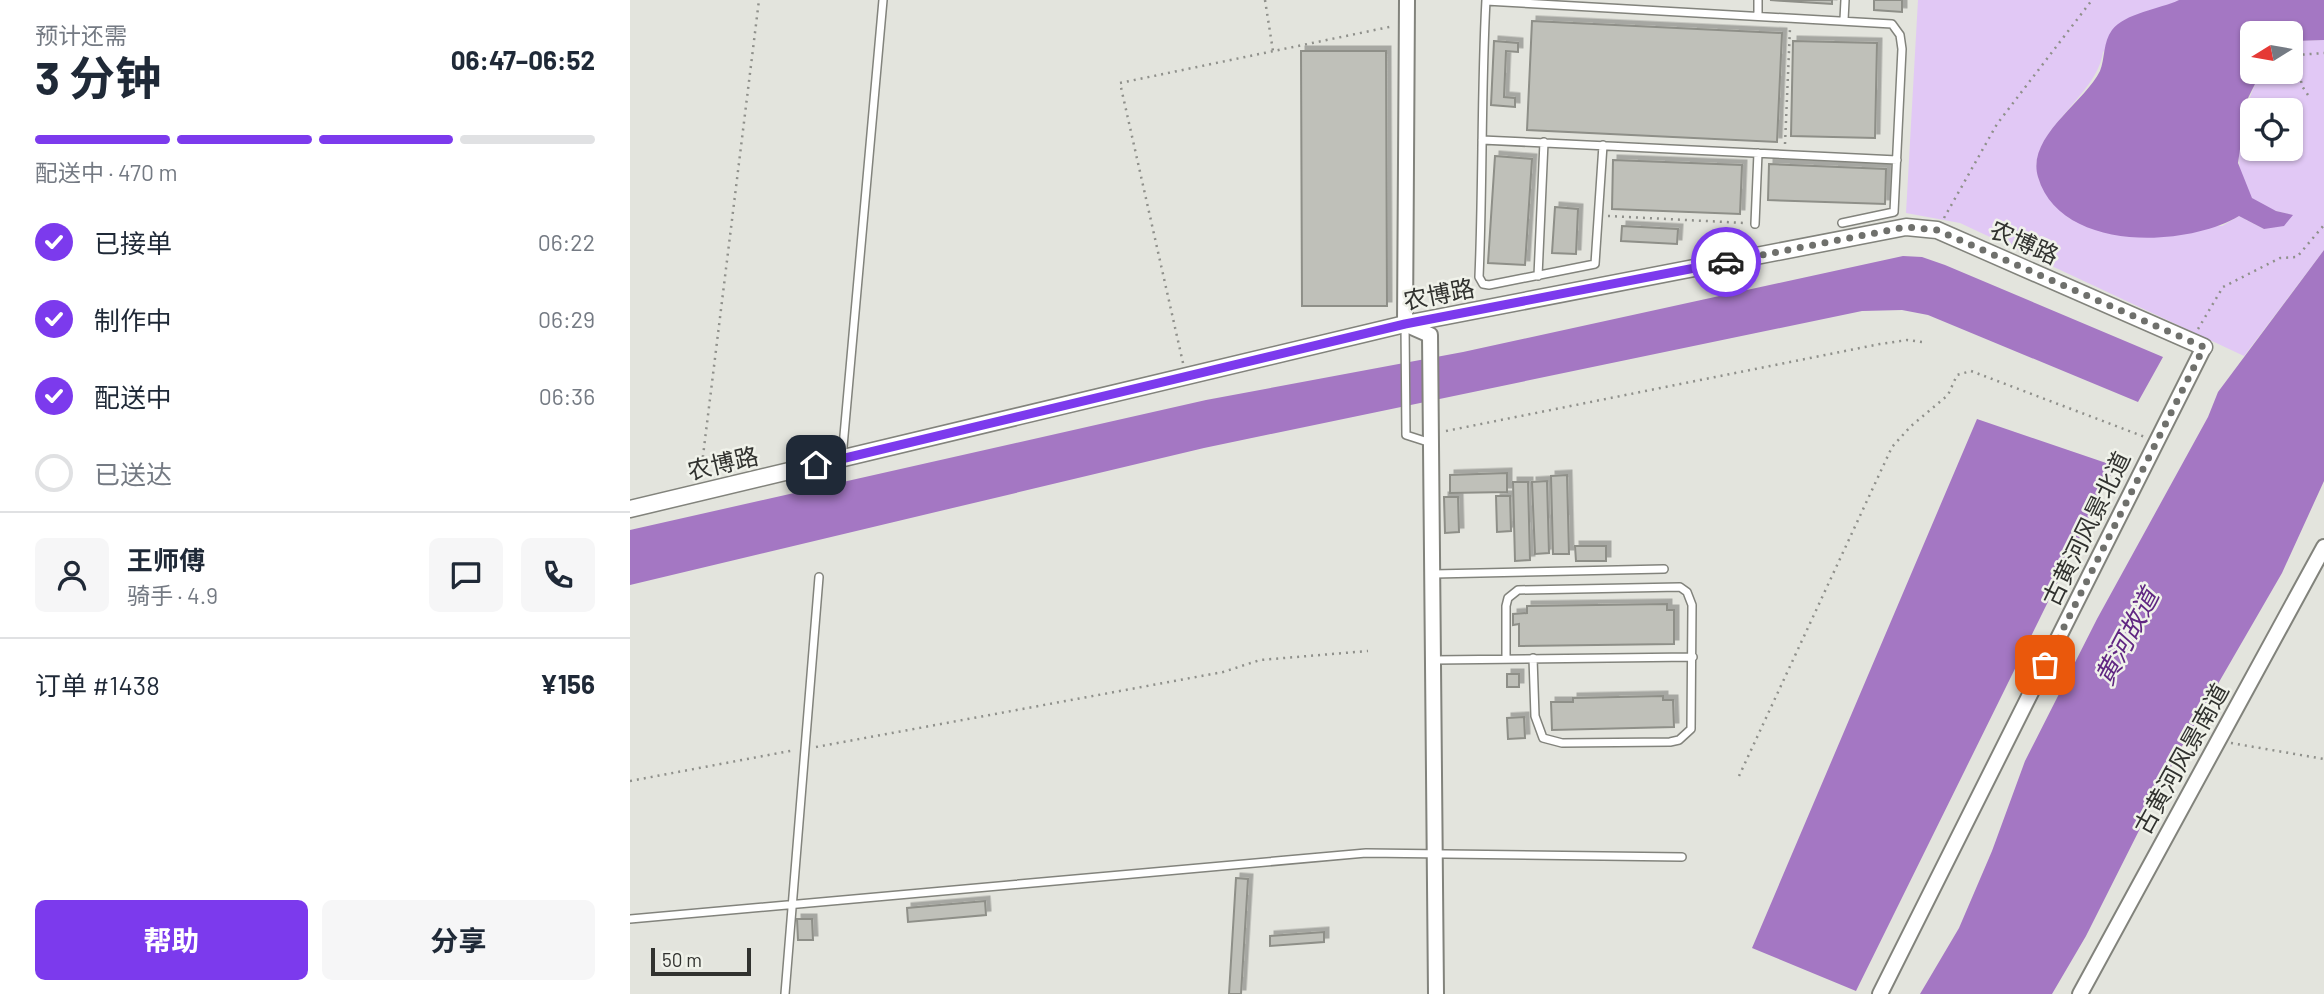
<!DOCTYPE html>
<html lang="zh">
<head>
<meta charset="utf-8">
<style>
  :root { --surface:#fff; --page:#f6f6f7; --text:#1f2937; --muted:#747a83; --line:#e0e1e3; --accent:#7c3aed }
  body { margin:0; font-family:Barlow,"Noto Sans SC",sans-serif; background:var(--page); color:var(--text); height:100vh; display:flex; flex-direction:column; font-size:26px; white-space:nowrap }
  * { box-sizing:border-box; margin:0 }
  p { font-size:23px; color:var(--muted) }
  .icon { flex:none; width:38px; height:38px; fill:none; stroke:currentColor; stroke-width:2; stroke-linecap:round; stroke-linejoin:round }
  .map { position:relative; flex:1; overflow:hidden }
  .sheet { display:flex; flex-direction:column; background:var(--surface); width:630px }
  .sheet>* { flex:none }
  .needle { width:46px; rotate:259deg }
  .buttons { position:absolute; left:1610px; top:21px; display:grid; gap:14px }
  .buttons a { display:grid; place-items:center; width:63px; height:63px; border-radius:10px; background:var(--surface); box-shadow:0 2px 5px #0004; font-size:35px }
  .scale { position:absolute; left:21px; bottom:18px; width:100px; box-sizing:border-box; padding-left:7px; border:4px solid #31322f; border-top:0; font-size:19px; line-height:24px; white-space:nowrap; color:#31322f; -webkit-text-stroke:5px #f0f2ea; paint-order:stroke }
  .pin { position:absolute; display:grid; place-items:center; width:60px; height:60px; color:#fff; margin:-30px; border-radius:14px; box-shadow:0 4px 10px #0006 }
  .courier { position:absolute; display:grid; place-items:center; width:70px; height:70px; margin:-35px; border:5px solid #7c3aed; border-radius:50%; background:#fff; color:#222; box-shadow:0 2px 9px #0007 }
  .head em { font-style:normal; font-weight:700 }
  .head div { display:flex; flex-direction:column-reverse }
  .head { display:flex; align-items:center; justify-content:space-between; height:119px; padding:0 35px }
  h1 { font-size:46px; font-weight:700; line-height:52px }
  .bar { display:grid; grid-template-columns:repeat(4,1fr); gap:10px 7px; align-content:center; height:84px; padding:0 35px }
  .bar i { height:9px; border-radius:5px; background:var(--line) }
  .bar .selected { background:var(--accent) }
  .bar p { grid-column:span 4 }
  .line { display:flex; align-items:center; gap:18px; padding:0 35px; border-top:2px solid var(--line) }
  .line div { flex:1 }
  .round { display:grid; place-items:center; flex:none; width:74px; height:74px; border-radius:10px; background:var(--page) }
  ol { padding:0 35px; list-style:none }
  li { display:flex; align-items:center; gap:21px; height:77px }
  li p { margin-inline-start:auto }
  li .icon { padding:7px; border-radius:50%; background:var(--accent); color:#fff; stroke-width:4 }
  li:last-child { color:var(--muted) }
  li i { width:38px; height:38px; border:4px solid var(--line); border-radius:50% }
  .button { display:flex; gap:14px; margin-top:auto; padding:14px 35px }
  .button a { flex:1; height:80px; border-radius:10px; background:var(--accent); color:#fff; font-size:28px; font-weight:700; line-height:80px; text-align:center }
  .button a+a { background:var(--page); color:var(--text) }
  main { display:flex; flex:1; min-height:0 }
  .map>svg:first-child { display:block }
</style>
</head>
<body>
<main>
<section class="sheet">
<div class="head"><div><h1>3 分钟</h1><p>预计还需</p></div><em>06:47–06:52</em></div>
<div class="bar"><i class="selected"></i><i class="selected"></i><i class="selected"></i><i></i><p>配送中 · 470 m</p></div>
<ol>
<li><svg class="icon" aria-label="check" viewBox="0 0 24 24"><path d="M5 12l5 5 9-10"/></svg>已接单<p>06:22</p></li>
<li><svg class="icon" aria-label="check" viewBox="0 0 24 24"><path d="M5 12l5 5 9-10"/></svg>制作中<p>06:29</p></li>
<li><svg class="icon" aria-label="check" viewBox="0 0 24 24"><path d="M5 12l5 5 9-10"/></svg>配送中<p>06:36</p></li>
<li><i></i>已送达</li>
</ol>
<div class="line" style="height:126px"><a class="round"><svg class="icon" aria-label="person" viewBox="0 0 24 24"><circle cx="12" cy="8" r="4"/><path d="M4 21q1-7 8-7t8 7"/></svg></a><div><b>王师傅</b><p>骑手 · 4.9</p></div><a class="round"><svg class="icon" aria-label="chat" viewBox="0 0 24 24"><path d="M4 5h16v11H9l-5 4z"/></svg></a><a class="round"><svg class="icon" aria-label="phone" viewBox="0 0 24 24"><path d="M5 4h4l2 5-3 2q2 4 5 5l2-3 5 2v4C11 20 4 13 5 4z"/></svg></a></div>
<div class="line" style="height:91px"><div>订单 #1438</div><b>¥156</b></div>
<div class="button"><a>帮助</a><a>分享</a></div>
</section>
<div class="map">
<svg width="1694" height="994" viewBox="0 0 1694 994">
  <defs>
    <filter id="shadow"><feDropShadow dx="4.5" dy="-4.5" stdDeviation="0" flood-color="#0004"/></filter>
  </defs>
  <rect width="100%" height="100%" fill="#e3e4dd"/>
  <path fill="#e1c8f5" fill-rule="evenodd" d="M1288,0H1549L1473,52C1467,97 1397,132 1408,176C1412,193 1429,207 1440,219L1592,226L1609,216L1634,229L1662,215C1650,212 1630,208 1622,198C1596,165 1614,105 1631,72H1661V45L1665,41L1694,40V250L1614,356L1330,223L1276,213ZM1622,110H1661V149H1622Z"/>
  <path fill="#a477c3" d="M1549,0H1694V40L1665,41L1661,45V33H1622V72H1631L1617,100L1608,163L1622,198L1646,211L1663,215L1654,226L1634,229L1609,216C1555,248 1430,252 1408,177C1396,137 1454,103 1470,71C1475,59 1473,42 1482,30C1495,13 1530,9 1549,0Z
    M1694,250V481L1652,573L1548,753L1456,936L1422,994H1290L1329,928L1362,851L1395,761L1467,619L1578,417L1588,392Z
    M1273,256L1292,257L1315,265L1533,357L1508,402L1298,315L1272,310L1232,311L574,448L0,585V530L576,400L833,352Z
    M1347,419L1485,466L1226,991L1122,948Z"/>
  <path fill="#bfc0b9" stroke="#8e8f88" stroke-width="2" filter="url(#shadow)" d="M1140,0H1202V4Z
    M1244,0H1272V12L1244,10Z
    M902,21L1152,33L1147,142L897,130Z
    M864,41L888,43V52L876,51L874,97L885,98V107L861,105Z
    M1163,41L1247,43L1245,138L1161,136Z
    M671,51H756L757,306H672Z
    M865,156L902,159L895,265L858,263Z
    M983,160L1112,165L1110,214L982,209Z
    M1139,164L1256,169L1255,204L1138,200Z
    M925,207L948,209L946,254L922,253Z
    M992,226L1048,229L1047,244L991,241Z
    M877,473V492L820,493V475Z
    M937,475L939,554H923L921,476Z
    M917,481L919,553L905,554L902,482Z
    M883,482H898L900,560L885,561Z
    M866,496H880L881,531L867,532Z
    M814,497H828L829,532L815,533Z
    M945,546H976V561H946Z
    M1037,604V610H1044V644L889,646V624L883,625V614L897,613V606Z
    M877,674H889V687H877Z
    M1033,696V700H1043L1044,727L922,730L921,702H943V698Z
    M894,717L895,738L878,739L877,718Z
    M606,878L618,879L611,994H599Z
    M355,901L356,915L278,922L277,908Z
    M167,919H182L183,940H168Z
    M694,932V942L640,946V936Z"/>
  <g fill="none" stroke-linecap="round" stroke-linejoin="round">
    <g stroke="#82837c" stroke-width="10">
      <path id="service" d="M856,0C851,93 853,184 849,277L853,284L859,285L965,264L973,145
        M856,1L1262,24L1270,35L1272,49L1264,212L1212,223
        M1128,15V0
        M1214,20L1215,0
        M852,140L1267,160
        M1125,224L1128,153
        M908,276L914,142
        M775,324L776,435L801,443
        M212,458L253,0
        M804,574L1034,569
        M876,659V606L878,598L888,590L1050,587L1057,592L1062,605L1061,729L1049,740L1040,742L932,743L913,738L905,716L903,658
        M804,660L1063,657
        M0,919L736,853L1052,857
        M155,994L189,577"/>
    </g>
    <g stroke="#82837c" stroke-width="18">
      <path id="minor" d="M777,0L775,324L800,335L806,994
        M1250,994L1574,347
        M1450,994L1694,547"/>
    </g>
    <g stroke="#82837c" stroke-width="19">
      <path id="tertiary" d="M0,509L775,324L1276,227L1307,230L1574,347"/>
    </g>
    <path stroke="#8f908b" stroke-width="2.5" stroke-dasharray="2 5" stroke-linecap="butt" d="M635,0L643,51
      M1678,95L1672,86L1666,55L1694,53
      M1155,144L1160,28
      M978,216L1115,223
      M1314,218L1367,124L1462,0
      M1568,329L1593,287L1650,258L1667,257L1694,225
      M553,363L490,83L764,26
      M816,431L1250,344L1277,340L1292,342
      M72,464L129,0
      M1601,743L1694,759
      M186,747L593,672L630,660L738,651
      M1109,776L1262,447L1281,426L1318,395L1327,375L1341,371L1515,437
      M0,781L165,750"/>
    <use href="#service" stroke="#fff" stroke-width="7"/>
    <use href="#minor" stroke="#fff" stroke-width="14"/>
    <use href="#tertiary" stroke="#fff" stroke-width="16"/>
  </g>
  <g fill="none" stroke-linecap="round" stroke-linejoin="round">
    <path stroke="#6f706c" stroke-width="7" stroke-dasharray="0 12.6" d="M1096,262L1276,227L1307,230L1574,347L1415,665"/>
    <path stroke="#7c3aed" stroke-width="9" d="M186,465L775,324L1096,262"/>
  </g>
  <g text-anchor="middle" stroke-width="5" stroke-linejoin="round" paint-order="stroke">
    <g font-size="24" fill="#31322f" stroke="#f0f2ea">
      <text transform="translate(1394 243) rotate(24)" y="8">农博路</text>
      <text transform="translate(809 295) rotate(-11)" y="8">农博路</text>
      <text transform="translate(93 464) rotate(-13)" y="8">农博路</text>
      <text transform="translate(1457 529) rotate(-64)" y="8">古黄河风景北道</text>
      <text transform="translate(1552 759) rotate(-61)" y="8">古黄河风景南道</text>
    </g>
    <g font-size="26" font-style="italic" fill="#602682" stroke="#f0f2ea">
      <text transform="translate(1497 637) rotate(-62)" y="9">黄河故道</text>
    </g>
  </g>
</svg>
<div class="buttons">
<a><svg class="needle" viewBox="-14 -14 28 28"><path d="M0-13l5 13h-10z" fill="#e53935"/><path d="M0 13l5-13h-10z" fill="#747a83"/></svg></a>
<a><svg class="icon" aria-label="locate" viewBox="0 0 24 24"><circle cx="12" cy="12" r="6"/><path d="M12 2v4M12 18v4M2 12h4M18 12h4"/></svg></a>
</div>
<div class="scale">50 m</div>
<div class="pin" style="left:1415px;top:665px;background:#ea580c"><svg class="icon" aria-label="bag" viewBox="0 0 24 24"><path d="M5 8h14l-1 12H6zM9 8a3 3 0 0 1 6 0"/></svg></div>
<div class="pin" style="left:186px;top:465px;background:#1f2937"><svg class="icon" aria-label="home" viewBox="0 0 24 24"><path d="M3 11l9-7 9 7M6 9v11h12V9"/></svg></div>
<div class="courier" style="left:1096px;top:262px"><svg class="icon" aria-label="car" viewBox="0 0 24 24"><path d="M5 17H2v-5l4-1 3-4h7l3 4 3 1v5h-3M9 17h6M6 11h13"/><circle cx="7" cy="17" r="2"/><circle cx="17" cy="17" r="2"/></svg></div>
</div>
</main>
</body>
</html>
